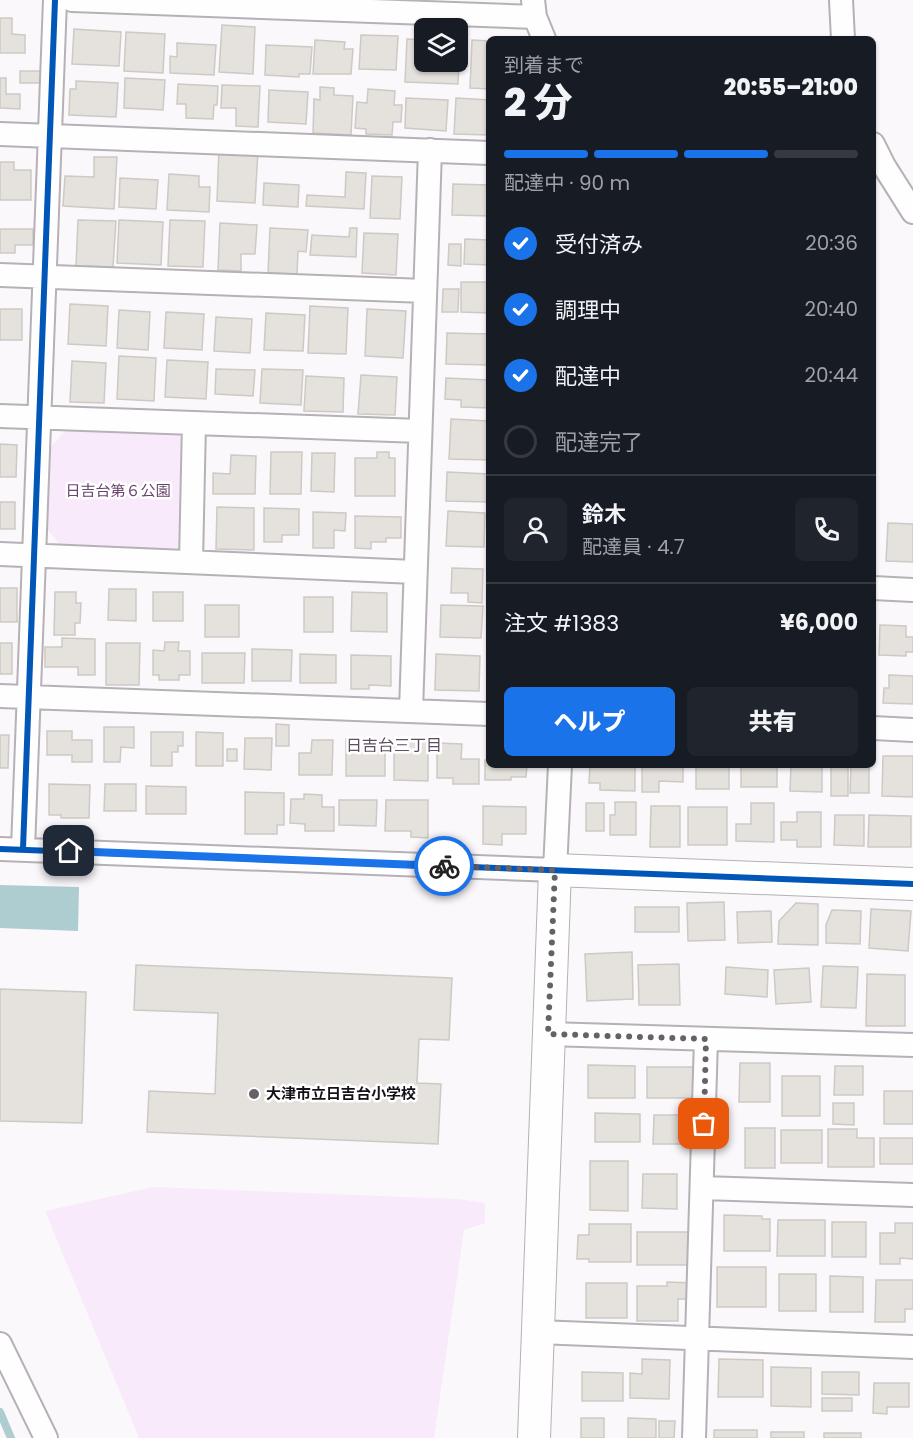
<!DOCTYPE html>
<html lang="ja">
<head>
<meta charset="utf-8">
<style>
  :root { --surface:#171b24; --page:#20242c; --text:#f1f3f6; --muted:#9ea1a6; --line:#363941; --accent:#1a73e8 }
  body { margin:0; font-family:Poppins,"Noto Sans JP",sans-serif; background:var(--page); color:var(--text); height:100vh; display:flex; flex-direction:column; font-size:22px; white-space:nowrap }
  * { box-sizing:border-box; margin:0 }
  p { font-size:20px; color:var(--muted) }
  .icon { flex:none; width:33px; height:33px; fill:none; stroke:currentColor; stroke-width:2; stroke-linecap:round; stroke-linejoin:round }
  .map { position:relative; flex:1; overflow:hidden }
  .side { position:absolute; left:486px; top:36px; width:390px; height:732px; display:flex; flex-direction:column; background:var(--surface); border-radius:9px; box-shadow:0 2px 4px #0004 }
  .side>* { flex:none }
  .fabs { position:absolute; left:414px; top:18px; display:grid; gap:12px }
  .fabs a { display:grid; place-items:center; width:54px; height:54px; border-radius:9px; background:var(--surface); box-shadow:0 2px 4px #0004; font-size:30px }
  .pin { position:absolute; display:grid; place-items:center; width:51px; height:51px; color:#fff; margin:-26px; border-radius:12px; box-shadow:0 3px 9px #0006 }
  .courier { position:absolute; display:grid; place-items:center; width:60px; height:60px; margin:-30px; border:4px solid #1a73e8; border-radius:50%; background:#fff; color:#222; box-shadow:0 2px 8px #0007 }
  .summary em { font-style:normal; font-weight:800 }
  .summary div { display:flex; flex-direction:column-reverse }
  .summary { display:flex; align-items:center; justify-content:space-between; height:102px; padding:0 18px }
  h1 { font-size:39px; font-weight:800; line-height:45px }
  .bar { display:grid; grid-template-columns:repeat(4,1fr); gap:9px 6px; align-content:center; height:72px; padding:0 18px }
  .bar i { height:8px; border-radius:4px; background:var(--line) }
  .bar .current { background:var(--accent) }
  .bar p { grid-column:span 4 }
  .line { display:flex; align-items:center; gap:15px; padding:0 18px; border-top:2px solid var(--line) }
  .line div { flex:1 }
  .round { display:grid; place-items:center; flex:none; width:63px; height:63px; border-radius:9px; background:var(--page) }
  ol { padding:0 18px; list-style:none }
  li { display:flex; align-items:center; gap:18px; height:66px }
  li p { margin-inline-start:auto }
  li .icon { padding:6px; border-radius:50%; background:var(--accent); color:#fff; stroke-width:4 }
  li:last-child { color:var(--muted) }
  li i { width:33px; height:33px; border:3px solid var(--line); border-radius:50% }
  .button { display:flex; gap:12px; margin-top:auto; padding:12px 18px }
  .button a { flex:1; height:69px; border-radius:9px; background:var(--accent); color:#fff; font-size:24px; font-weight:800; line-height:69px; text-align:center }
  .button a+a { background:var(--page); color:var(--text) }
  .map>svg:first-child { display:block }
</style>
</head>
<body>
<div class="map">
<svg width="913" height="1438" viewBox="0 0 913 1438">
  <rect width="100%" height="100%" fill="#fbf8fb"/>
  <path fill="#f8eafa" d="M66,430L188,434L183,551L62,547L47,529L50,447Z
    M153,1187L458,1199L485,1203V1223L464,1230L434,1438H139L45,1211Z"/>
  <path fill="#adcdd0" d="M0,885L79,887L78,931L0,928Z"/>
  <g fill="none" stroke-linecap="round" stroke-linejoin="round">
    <path stroke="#adcdd0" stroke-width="8" d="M0,1412L11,1438"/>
  </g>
  <path fill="#e5e1dd" stroke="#cdc9c5" stroke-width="1.5" d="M0,18H12V34L25,35V53H0Z
    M222,25L255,27L253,74L219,72Z
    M74,29L121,32L119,66L72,64Z
    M126,32L165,34L163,73L124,71Z
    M361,35L398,36L396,70L359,69Z
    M407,39L424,40V62H458V41H460L458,84L405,82Z
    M315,40L345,42L344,49H353L351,74H313Z
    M472,40L489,41V89L470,88Z
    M177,43L216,45L214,75L170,73V56L177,57Z
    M266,45L312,47L310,74H299V77L265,75Z
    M20,71H41V83H20Z
    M0,78H6V94H20V109L0,108Z
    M125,78L165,80L163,110L124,108Z
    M76,81L118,83L116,117L69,115L70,89H76Z
    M178,84L218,86L217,105H214L213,119L186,118V104H177Z
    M222,85L260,86L258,127L236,126V108H221Z
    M320,87L334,88V95L353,96L351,135L313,133L314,99L320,100Z
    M368,89L395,91L394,105H402L401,122H393L392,135L366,134V129L355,128L357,102L367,103Z
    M269,90L308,92L306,124L268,122Z
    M406,98L448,100L446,131L405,128Z
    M456,98L489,100V135L454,134Z
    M219,148L258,150L255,203L217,201Z
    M94,157H117L114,209L63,206L65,176L94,177Z
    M0,162H14V170H31V200H0Z
    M346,172L366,173L364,209L306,206L307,195L345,197Z
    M169,174L199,176V187H210L209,212L167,210Z
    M372,176L402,177L400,219L370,218Z
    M120,178L158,180L156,209L119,207Z
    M264,183L299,185L298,207L263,205Z
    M453,184L489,185V216L452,215Z
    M78,220L116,221L113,267L76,266Z
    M119,220L163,222L161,265L117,263Z
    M170,220L205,221L203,267L168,266Z
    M220,223L257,225L255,254H241V271L218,270Z
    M270,228L308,230L306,252L298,251L297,274L268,273Z
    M350,228H357L356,257L310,255L312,235L349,237Z
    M0,229H33V245H15V253H0Z
    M364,233L398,234L396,275L362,273Z
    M465,239L489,240V265L464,264Z
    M449,244H461V266L448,265Z
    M461,282H489V313L461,312Z
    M443,289H459L458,312H442Z
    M70,304L108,306L106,346L68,344Z
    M310,306L348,308L346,354L308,353Z
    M0,309H22V340H0Z
    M367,309L406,311L403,358L365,356Z
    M119,310L150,312L148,350L117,348Z
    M166,312L204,314L202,350L164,348Z
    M266,313L305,315L303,351L264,350Z
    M216,317L252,319L250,353L214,351Z
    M447,333L489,334V365L446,364Z
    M119,356L156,358L154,401L117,399Z
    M167,360L208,362L206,399L165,397Z
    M72,361L106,363L104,403L70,402Z
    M216,369L255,370L253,396L215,394Z
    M262,369L303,370L301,405L260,403Z
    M361,375L397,377L395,415L358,414Z
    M306,376L344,378L343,412L304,411Z
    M446,378L489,380V408L461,407V400L445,399Z
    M451,419L489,421V460L449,459Z
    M0,444L17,445L16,477H0Z
    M271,452H302L301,494H270Z
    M377,452H389V458H395V496H355V458H377Z
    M312,453H335L334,492L311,491Z
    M231,455L256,456L255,494H213V473L230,474Z
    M447,472L489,474V502L446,501Z
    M0,502H15V529H0Z
    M217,507L254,508V550L216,549Z
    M264,508L299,509V535H282V542H264Z
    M448,511L485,513L484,547L446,546Z
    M313,512L346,513L345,531L334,530V548H313Z
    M355,516L401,517V538H386V542H371V549L355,548Z
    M888,523L913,524V562L886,561Z
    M452,568L483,569L482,603L468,602V593H451Z
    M0,588H17V622H0Z
    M109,589H136V621L108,620Z
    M55,592H76V603H81L80,623H75V635H54Z
    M153,592H183V621H153Z
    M352,592L387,593V632L351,631Z
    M304,597H333V632H304Z
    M205,605H239V637H205Z
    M441,605L483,606L481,638L440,637Z
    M880,625L906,626V637H913V652H906V656L879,655Z
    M62,638L95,639V675H78V667H45V647H62Z
    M165,642H179L178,651H190V675H179V680H159V675H153V650L164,651Z
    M0,643H12V674H0Z
    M106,643H140L139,685H106Z
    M252,649L292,650L291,681H252Z
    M202,653H245L244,683H202Z
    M300,654L336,655V683H300Z
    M436,654L480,656L479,691L435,690Z
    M351,655L391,656V686L369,685V689H351Z
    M889,675L913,676V704L883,703L884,688H889Z
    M276,724L289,725V746H276Z
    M104,727H134V748L121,747L120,762H104Z
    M47,731H72V740H92V762H72V755H47Z
    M151,732H183V746H178V752H172V766H151Z
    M196,732L223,733V766H196Z
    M0,735H9L8,768H0Z
    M245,738H272L271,770L244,769Z
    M346,739L385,740V776H346Z
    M312,740H333L332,775H299V753H311Z
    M394,740H428V781L394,780Z
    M437,743L462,744L461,759H479V784H453V778H437Z
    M227,749H237V761H227Z
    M883,756H913V797L882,796Z
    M485,760H489V765H527L526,777H511V780H485Z
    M590,765H623V766H635V791L600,790V783H589Z
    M642,765H683V782L659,781V792H642Z
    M696,765H729V789H696Z
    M741,765H777V787H741Z
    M791,765H822V792L790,791Z
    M851,765H869V793H850Z
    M831,767H848V796H831Z
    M49,784L90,785L89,818H61V815H49Z
    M105,784H136V811H104Z
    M146,786L186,787V814H146Z
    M245,792L284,793V825H277V834H245Z
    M304,794L322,795V807H334V831H305V824L290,823L291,799H304Z
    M339,800H377L376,826L339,825Z
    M386,800H428V838L411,837V831H385Z
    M615,802H636V835H610V815H615Z
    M586,803H604V831H586Z
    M751,803H774V842L736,841V824H751Z
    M483,806L526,807V834H502V845L483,844Z
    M651,806H680V847H650Z
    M688,807H727V845H688Z
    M797,812H821V847H797V840H781V822H797Z
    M835,815H864V846L834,845Z
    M869,815L911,816V847H868Z
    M724,902L725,940L688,941L687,903Z
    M796,903L818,904V945L778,944L779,921Z
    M635,907H679V932H635Z
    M871,909L911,911L908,951L869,948Z
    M832,910L861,911L860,944L826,943V925Z
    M771,911L772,942L738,943L737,912Z
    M632,952L633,999L587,1001L585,954Z
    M679,964L680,1005H639L638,965Z
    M136,965L452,978L449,1040L419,1039L417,1083L441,1084L438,1144L147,1132L149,1091L215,1094L218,1013L134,1010Z
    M823,966L858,967L856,1008L821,1007Z
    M726,967L768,970L767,997L725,994Z
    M809,968L811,1002L776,1004L774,970Z
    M867,974L905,975V1026H866Z
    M0,989L86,992L82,1123L0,1121Z
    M740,1063H770V1102H739Z
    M588,1065L635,1066V1098H588Z
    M835,1066H863V1095H834Z
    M647,1067H693V1098H647Z
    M782,1076H820V1116H782Z
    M884,1091H913V1124H884Z
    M833,1103H854V1125L833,1124Z
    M595,1113L640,1114V1142H595Z
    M654,1115H700V1144H653Z
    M745,1128H775V1168H745Z
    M828,1129H857V1138H874V1167H828Z
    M781,1130H822V1163H781Z
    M880,1138H913V1164H880Z
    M590,1161H628V1211L590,1210Z
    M643,1174H677V1209L642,1208Z
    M724,1215L762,1216V1219H770V1251H724Z
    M778,1220H825V1256H777Z
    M832,1222H866V1257H832Z
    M895,1223H913V1259L900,1258V1264H880V1233H895Z
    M589,1224H631V1262H589V1259H577L578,1235H589Z
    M637,1232H688V1265H637Z
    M717,1267H766V1307H717Z
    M779,1274H816V1311H779Z
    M830,1276L863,1277V1312H830Z
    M876,1280H913V1309H905V1322H875Z
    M667,1282L693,1283V1299H678V1321H637V1286H667Z
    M586,1283H627V1318H586Z
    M642,1359L670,1360L669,1399L630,1398V1373L642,1374Z
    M719,1359L763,1360V1397H718Z
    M771,1367L811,1368V1407L771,1406Z
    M582,1372L623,1373V1401H582Z
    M822,1372H859V1395L822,1394Z
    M874,1383H909V1407H887V1414L873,1413Z
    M822,1398H852V1411H822Z
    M581,1418H604V1438H581Z
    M628,1418L656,1419V1438H628Z
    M659,1421H675L674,1438H659Z
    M714,1430H757V1438H714Z
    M771,1432H804V1438H771Z
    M824,1433H861V1438H824Z"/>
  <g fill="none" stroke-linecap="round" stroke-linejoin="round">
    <g stroke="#b6b0b7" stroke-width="26">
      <path id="street" d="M72,0L535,17
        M533,0L535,17L544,39
        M841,0L843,39
        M0,134L489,153
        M873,144L884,166L913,212
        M0,275L425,291
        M0,416L420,431
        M0,554L415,572
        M191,562L194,423
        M873,588L913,590
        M0,696L489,714
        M411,711L430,150
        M873,728L913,730
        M0,849L555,870L560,765
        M23,849L55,0
        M548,1034L913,1045
        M702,1188L913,1195
        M538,1332L913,1347
        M0,1344L46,1438
        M694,1438L706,1039"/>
    </g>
    <g stroke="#b6b0b7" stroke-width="34">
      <path id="secondary" d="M534,1438L555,870L913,884"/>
    </g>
    <use href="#street" stroke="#fefefe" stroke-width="22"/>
    <use href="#secondary" stroke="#fefefe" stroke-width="32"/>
    <g stroke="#fff" stroke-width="10">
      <path id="cycleway" d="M0,849L913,884
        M23,849L55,0"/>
    </g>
    <use href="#cycleway" stroke="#0057b8" stroke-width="6"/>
  </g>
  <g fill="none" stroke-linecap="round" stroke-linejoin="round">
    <path stroke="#666167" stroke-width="6" stroke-dasharray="0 10.8" d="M444,866L555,870L548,1034L706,1039L704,1124"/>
    <path stroke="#1a73e8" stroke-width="8" d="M69,851L444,866"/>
  </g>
  <circle fill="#666167" stroke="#fff" stroke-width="2" cx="254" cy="1094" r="6"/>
  <g text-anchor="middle" stroke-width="5" stroke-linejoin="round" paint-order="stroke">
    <g font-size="15" fill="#69446e" stroke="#fff">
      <text x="118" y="496">日吉台第６公園</text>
    </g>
    <g font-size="15" font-weight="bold" fill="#160f17" stroke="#fff" text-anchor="start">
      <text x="266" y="1099">大津市立日吉台小学校</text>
    </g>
    <g font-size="16" fill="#5f4d62" stroke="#fff">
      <text x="394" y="751">日吉台三丁目</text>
    </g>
  </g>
</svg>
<div class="fabs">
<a><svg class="icon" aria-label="layers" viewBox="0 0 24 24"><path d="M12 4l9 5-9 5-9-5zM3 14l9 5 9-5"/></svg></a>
</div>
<div class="pin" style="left:704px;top:1124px;background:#ea580c"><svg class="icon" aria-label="bag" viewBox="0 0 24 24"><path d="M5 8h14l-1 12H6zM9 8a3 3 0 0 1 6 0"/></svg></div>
<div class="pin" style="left:69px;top:851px;background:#1f2937"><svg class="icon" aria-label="home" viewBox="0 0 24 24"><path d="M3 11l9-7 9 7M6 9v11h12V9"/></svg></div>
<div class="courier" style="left:444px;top:866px"><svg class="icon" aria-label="bike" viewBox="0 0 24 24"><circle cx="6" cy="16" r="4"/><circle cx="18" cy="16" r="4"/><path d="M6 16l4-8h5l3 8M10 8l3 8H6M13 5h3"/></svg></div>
<section class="side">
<div class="summary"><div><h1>2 分</h1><p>到着まで</p></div><em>20:55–21:00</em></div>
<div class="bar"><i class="current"></i><i class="current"></i><i class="current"></i><i></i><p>配達中 · 90 m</p></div>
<ol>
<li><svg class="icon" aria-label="check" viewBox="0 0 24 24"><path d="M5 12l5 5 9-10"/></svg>受付済み<p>20:36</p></li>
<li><svg class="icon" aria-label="check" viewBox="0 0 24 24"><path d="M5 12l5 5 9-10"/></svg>調理中<p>20:40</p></li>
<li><svg class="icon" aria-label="check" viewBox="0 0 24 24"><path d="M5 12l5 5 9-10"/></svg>配達中<p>20:44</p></li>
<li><i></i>配達完了</li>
</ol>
<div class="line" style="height:108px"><a class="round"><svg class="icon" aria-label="person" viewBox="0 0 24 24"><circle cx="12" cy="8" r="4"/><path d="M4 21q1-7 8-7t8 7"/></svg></a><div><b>鈴木</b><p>配達員 · 4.7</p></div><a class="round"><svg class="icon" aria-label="phone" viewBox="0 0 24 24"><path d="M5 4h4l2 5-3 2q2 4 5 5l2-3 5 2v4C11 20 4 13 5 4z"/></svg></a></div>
<div class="line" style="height:78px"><div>注文 #1383</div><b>¥6,000</b></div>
<div class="button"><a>ヘルプ</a><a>共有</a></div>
</section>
</div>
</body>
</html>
